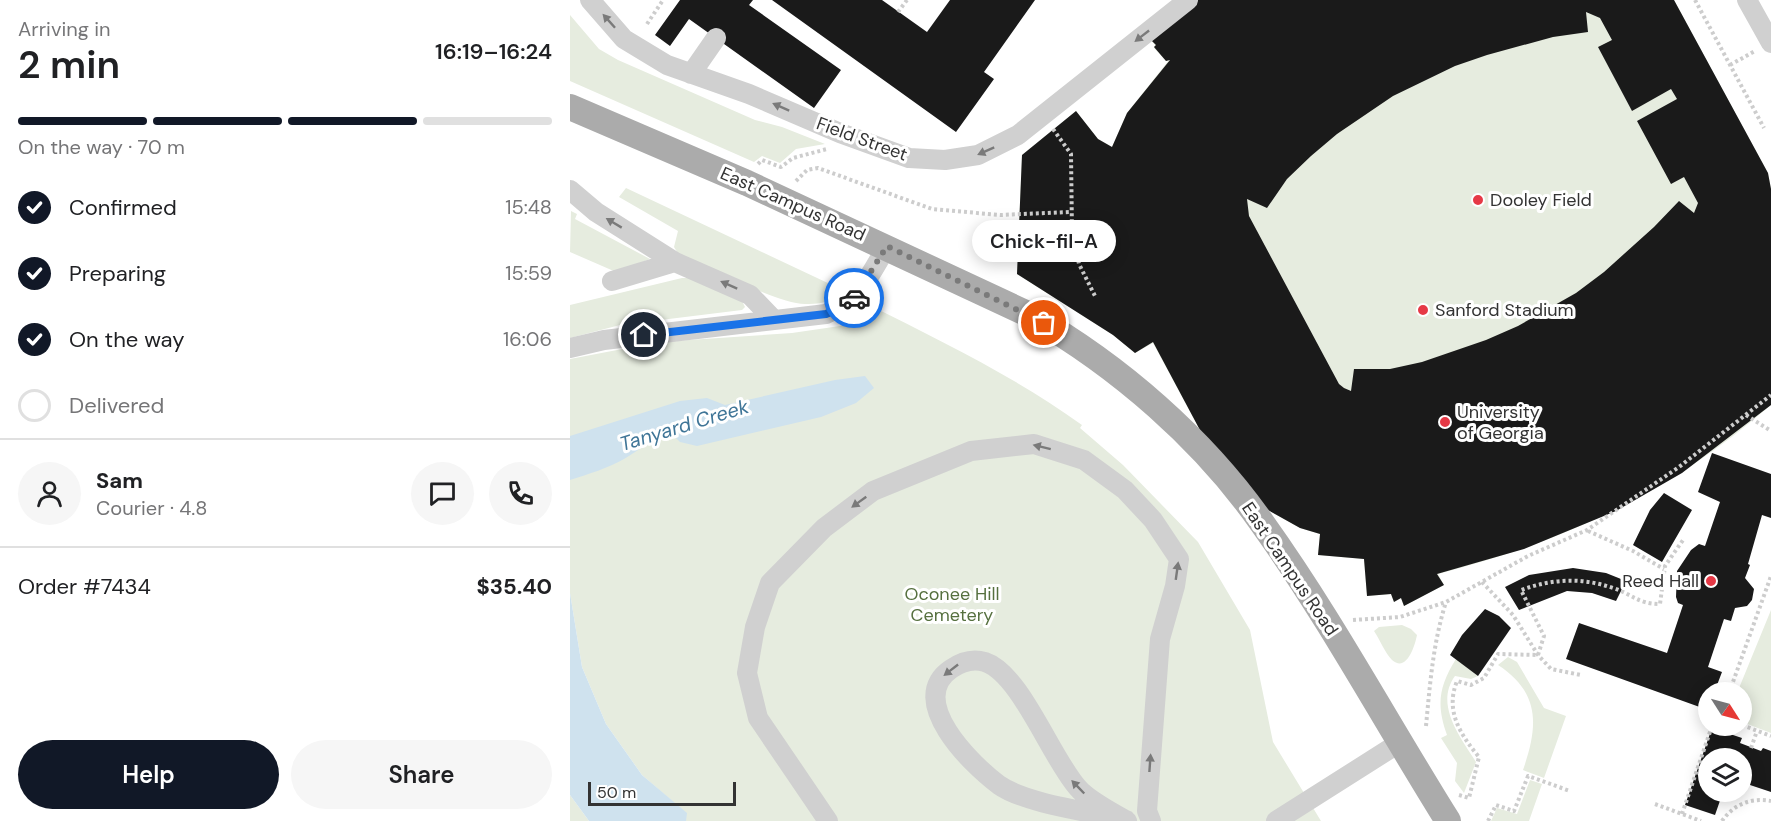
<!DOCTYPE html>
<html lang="en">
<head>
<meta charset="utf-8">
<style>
  :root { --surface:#fff; --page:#f6f6f6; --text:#202124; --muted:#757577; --line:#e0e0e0; --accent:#111827 }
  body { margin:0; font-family:"DM Sans",sans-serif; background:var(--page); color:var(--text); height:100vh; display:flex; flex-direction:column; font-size:22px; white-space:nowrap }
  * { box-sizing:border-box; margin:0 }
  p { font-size:20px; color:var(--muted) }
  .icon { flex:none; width:33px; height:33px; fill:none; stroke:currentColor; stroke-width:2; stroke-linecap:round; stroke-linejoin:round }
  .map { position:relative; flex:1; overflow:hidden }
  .details { display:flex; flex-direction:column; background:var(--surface); width:570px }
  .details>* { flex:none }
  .needle { width:39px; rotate:126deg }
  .controls { position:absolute; left:1128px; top:682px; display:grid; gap:12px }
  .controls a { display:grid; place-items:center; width:54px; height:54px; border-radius:50%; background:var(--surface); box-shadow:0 3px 15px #0003; font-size:30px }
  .scale { position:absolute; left:18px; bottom:15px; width:148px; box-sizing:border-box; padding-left:6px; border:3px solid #333; border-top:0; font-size:16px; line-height:21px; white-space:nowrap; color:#333; -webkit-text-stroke:4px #fff; paint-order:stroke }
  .pin { position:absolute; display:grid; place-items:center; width:51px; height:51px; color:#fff; margin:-26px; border:3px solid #fff; border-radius:50%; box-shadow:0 2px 6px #0007 }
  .courier { position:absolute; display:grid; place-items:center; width:60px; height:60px; margin:-30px; border:4px solid #1a73e8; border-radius:50%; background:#fff; color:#222; box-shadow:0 2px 8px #0007 }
  .bubble { position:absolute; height:42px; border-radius:21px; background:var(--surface); box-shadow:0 3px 15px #0003; font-size:20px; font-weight:600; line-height:42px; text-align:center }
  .headline em { font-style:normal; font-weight:600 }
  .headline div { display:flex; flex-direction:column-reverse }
  .headline { display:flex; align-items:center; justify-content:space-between; height:102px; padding:0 18px }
  h1 { font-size:39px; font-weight:600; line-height:45px }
  .bar { display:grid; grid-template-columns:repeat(4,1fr); gap:9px 6px; align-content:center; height:72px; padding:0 18px }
  .bar i { height:8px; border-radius:4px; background:var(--line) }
  .bar .active { background:var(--accent) }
  .bar p { grid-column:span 4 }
  .line { display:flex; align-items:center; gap:15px; padding:0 18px; border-top:2px solid var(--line) }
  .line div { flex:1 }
  .round { display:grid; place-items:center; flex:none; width:63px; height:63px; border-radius:32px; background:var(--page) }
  ol { padding:0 18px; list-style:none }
  li { display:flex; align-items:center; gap:18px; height:66px }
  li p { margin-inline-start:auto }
  li .icon { padding:6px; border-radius:50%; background:var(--accent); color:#fff; stroke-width:4 }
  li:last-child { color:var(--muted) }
  li i { width:33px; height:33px; border:3px solid var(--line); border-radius:50% }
  .cta { display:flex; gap:12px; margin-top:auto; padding:12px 18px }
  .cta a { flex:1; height:69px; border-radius:36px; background:var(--accent); color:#fff; font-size:24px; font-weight:600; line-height:69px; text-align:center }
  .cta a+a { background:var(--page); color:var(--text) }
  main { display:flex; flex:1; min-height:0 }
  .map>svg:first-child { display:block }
</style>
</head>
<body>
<main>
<section class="details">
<div class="headline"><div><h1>2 min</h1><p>Arriving in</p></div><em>16:19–16:24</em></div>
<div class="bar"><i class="active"></i><i class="active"></i><i class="active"></i><i></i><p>On the way · 70 m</p></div>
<ol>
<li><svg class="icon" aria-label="check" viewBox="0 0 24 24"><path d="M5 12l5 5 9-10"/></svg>Confirmed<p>15:48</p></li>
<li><svg class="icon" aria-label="check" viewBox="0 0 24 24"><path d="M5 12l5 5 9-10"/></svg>Preparing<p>15:59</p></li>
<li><svg class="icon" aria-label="check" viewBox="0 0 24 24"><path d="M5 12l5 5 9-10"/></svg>On the way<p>16:06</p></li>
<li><i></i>Delivered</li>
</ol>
<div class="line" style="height:108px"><a class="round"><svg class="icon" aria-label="person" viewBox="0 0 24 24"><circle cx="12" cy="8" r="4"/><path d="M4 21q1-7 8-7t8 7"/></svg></a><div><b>Sam</b><p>Courier · 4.8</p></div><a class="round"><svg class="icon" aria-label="chat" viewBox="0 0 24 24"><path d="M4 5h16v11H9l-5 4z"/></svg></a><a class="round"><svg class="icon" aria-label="phone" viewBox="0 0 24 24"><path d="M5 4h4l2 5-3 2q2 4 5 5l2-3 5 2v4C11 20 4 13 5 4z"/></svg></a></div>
<div class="line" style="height:78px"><div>Order #7434</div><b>$35.40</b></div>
<div class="cta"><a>Help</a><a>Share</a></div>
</section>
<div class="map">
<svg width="1201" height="821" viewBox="0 0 1201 821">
  <rect width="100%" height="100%" fill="#fff"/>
  <path fill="#e6ecdf" d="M1104,0L1198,173L1201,189V405C1099,493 998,540 868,574L874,585L834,606L831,598L824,602L821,594L797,596L794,559L748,555L750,534L730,528L687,504L639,447L583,343L565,353L543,335L447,274L452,155L506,111L528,139L542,147L557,113L599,60L596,61L584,48L585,45L579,38Z
    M0,15L29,49L48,60L185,120L212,127L255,144L226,149L210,163L192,156L184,162L0,81Z
    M56,188L279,293C265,299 252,305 235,304C206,303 139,267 109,255L104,247L108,231L49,197Z
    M1,211L7,214L5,219L80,259L46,272L0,252Z
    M112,278H121L171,299L175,307L172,310L50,325L0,338V305Z
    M297,304C371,341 444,376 512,425L510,428L553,465L628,542L680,630L703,742L751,821H116V813L72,775L36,724L12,667L0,593V359L89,342L222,333L270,326L288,318Z
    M1201,610V733L1172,722V693H1167Z
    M832,625L841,629L847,635C845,645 837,673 822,660C815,653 810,640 804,631L809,627Z
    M938,657L947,662L974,708L996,716L974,778L953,770C968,727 971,693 928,665Z
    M886,659L908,676L901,679L885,676C864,705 891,738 906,762L894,793L885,781L887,763L871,738L877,735C866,705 869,686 886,659Z
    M960,780L972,784L959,821H921L927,808L947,814Z
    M0,795L19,821H0Z"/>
  <path fill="#cfe2ee" d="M295,376L304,388L286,403L251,417L127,446L110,442L101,433C82,438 71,449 54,459C38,468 19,474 0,480V436L110,401L137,398L155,405L265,380Z
    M0,593L12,667L36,724L72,775L117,813L116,821H19L0,795Z"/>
  <path fill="#1a1a1a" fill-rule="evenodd" d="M110,0H183L179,5L271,70L244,108L119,19L100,46L85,35Z
    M202,0H312L357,32L380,0H465L414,72L424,79L386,132Z
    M624,0H1104L1198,173L1201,189V405L1112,473L1046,511L954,549L867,574L874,585L834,606L831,598L824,602L821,594L797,596L794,559L748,555L750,534L730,528L687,504L639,447L583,342L565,353L543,335L447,274L452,155L506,111L528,139L542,147L557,113L600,60L596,61L584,47L586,45L579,38ZM1016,12L1030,18L1042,40L1028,47L1062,111L1101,89L1107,99L1067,121L1101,184L1114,177L1128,203L1124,213L1109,201L1084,227L1034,272L1006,293L948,326L916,340L852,362L820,369H784L781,391L774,388L769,384L679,216L677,199L697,208L717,179L741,156L767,134L823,96L885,66L917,55L983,37L1018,32Z
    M1142,453L1201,474V518L1192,515L1178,564L1180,565L1175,578L1184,589L1182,600L1177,606L1165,608L1161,621L1154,619L1138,667L1152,672L1144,693H1138V710L996,659L1009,623L1097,653L1113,605L1108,603L1106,597L1107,571L1121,550L1129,544L1135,546L1150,502L1128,492Z
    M1094,493L1122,510L1092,562L1063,545L1080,510Z
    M1003,568L1036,573L1056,581L1046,601L1022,593L997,591L949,610L935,587L959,575Z
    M915,609L929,616L941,628L908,676L880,655L892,635Z
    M1142,728L1172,738L1170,743L1191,751L1193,748L1201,751V792L1177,784L1179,780L1172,778V759H1138V792H1153L1145,815L1115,805Z"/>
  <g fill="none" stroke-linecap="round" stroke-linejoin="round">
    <path stroke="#cdcdcd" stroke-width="4" stroke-dasharray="3 3" stroke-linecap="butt" d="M1125,0L1194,128
      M328,12L337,0
      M77,24L93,0
      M1160,65L1185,51
      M483,129L501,154L502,233L509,264L525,296
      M188,164L192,160L211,167L223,158L257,149
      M226,181L237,170L248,168L362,209L430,215L500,212
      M1176,415L1201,431
      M1018,531L1063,551L1094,569
      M912,582L943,615L968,655L981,669L1011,675
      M783,620L830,617L876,602L958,556L1017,530L1109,467L1201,395
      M968,655L974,636L951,590C982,579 1011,577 1043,588C1062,594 1068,604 1090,604L1095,566L1113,540
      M1159,693L1201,576
      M1172,725L1201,736
      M856,726C860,684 863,643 876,602
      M1181,748L1187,731
      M889,795L899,798L909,757C890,734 875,711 887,681L901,685L914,678L928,654L968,655
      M1085,804L1131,821
      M1112,814L1142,726
      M918,821L926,805L944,811L958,776L1000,791
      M1152,821C1163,805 1181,797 1201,801"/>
    <path stroke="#d0d0d0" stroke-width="20" d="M20,0L54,39L97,65L179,94L270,133L339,158L375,160L408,155L448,135L618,0
      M1177,0L1201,43
      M121,74L146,38
      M0,190L26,212L105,262L180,295L204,320
      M42,281L105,262
      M0,348L34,340L256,314C290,299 299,277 317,246
      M556,820C522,812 456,804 429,785C402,765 335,700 381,669C391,662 402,658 415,662C451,674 481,758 508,788C519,801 542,812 557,821
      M258,821L188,718L177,673L185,627L200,583L254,528L303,491L401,451L464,444L514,460L555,490L583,520L609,559L605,586L590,639L577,811L581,821
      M706,821L829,743"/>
    <path stroke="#ababab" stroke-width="26" d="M0,107L177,183L460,315C549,366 633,439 692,523C760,618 816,722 878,821"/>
  </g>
  <defs><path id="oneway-solid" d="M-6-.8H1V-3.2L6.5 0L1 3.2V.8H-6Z" transform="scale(1.5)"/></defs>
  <g fill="#7a7a7a">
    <use href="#oneway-solid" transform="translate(39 21) rotate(-132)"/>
    <use href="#oneway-solid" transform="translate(572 36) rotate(142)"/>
    <use href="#oneway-solid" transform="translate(211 107) rotate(-156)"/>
    <use href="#oneway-solid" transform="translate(416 151) rotate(156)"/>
    <use href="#oneway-solid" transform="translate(44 223) rotate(-149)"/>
    <use href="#oneway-solid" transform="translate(159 285) rotate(-156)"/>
    <use href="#oneway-solid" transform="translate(472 447) rotate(-166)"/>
    <use href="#oneway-solid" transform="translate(289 502) rotate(144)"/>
    <use href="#oneway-solid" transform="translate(607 571) rotate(-82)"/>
    <use href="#oneway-solid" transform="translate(381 670) rotate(142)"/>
    <use href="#oneway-solid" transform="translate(580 763) rotate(-86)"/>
    <use href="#oneway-solid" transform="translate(508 787) rotate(-134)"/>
  </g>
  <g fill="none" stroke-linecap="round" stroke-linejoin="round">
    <path stroke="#7a7a7a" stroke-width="6" stroke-dasharray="0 10.8" d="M284,298L317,246L474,323"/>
    <path stroke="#1a73e8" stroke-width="8" d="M74,335L256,314L275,306L284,298"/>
  </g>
  <g fill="#e63946" stroke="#fff" stroke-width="2">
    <circle cx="908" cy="200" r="6"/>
    <circle cx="853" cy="310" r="6"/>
    <circle cx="875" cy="422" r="6"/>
    <circle cx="1141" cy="581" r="6"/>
  </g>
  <g text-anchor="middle" stroke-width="6" stroke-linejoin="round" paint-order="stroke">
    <g font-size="18" fill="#333" stroke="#fff">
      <text transform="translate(292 139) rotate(20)" y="6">Field Street</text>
      <text transform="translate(223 204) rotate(24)" y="6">East Campus Road</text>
      <text transform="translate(720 569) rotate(56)" y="6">East Campus Road</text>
    </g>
    <g font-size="18" fill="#333" stroke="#fff" text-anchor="start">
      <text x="920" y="206">Dooley Field</text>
      <text x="865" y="316">Sanford Stadium</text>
      <text x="887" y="418">University<tspan x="887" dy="21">of Georgia</tspan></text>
      <text x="1129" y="587" text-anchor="end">Reed Hall</text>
    </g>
    <g font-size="18" fill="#56703f" stroke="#fff">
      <text x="382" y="600">Oconee Hill<tspan x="382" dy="21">Cemetery</tspan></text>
    </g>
    <g font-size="20" font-style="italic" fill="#3f7597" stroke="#fff">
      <text transform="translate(114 425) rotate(-17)" y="7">Tanyard Creek</text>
    </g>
  </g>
</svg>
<div class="controls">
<a><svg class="needle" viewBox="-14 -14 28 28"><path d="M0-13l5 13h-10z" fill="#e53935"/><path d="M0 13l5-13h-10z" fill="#757577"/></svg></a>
<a><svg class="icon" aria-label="layers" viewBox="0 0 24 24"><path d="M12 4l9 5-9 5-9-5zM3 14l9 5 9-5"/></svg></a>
</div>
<div class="scale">50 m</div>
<div class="pin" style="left:474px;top:323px;background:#ea580c"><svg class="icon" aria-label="bag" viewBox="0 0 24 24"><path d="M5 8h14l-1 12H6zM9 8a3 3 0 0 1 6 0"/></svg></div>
<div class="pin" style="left:74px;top:335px;background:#1f2937"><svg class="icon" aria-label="home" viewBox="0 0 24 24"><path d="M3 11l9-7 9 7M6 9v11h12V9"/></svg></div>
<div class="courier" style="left:284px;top:298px"><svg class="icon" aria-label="car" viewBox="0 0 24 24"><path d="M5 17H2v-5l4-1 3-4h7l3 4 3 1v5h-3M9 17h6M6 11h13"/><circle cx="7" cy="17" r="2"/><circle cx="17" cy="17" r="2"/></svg></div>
<div class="bubble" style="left:402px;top:220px;width:144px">Chick-fil-A</div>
</div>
</main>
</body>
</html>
